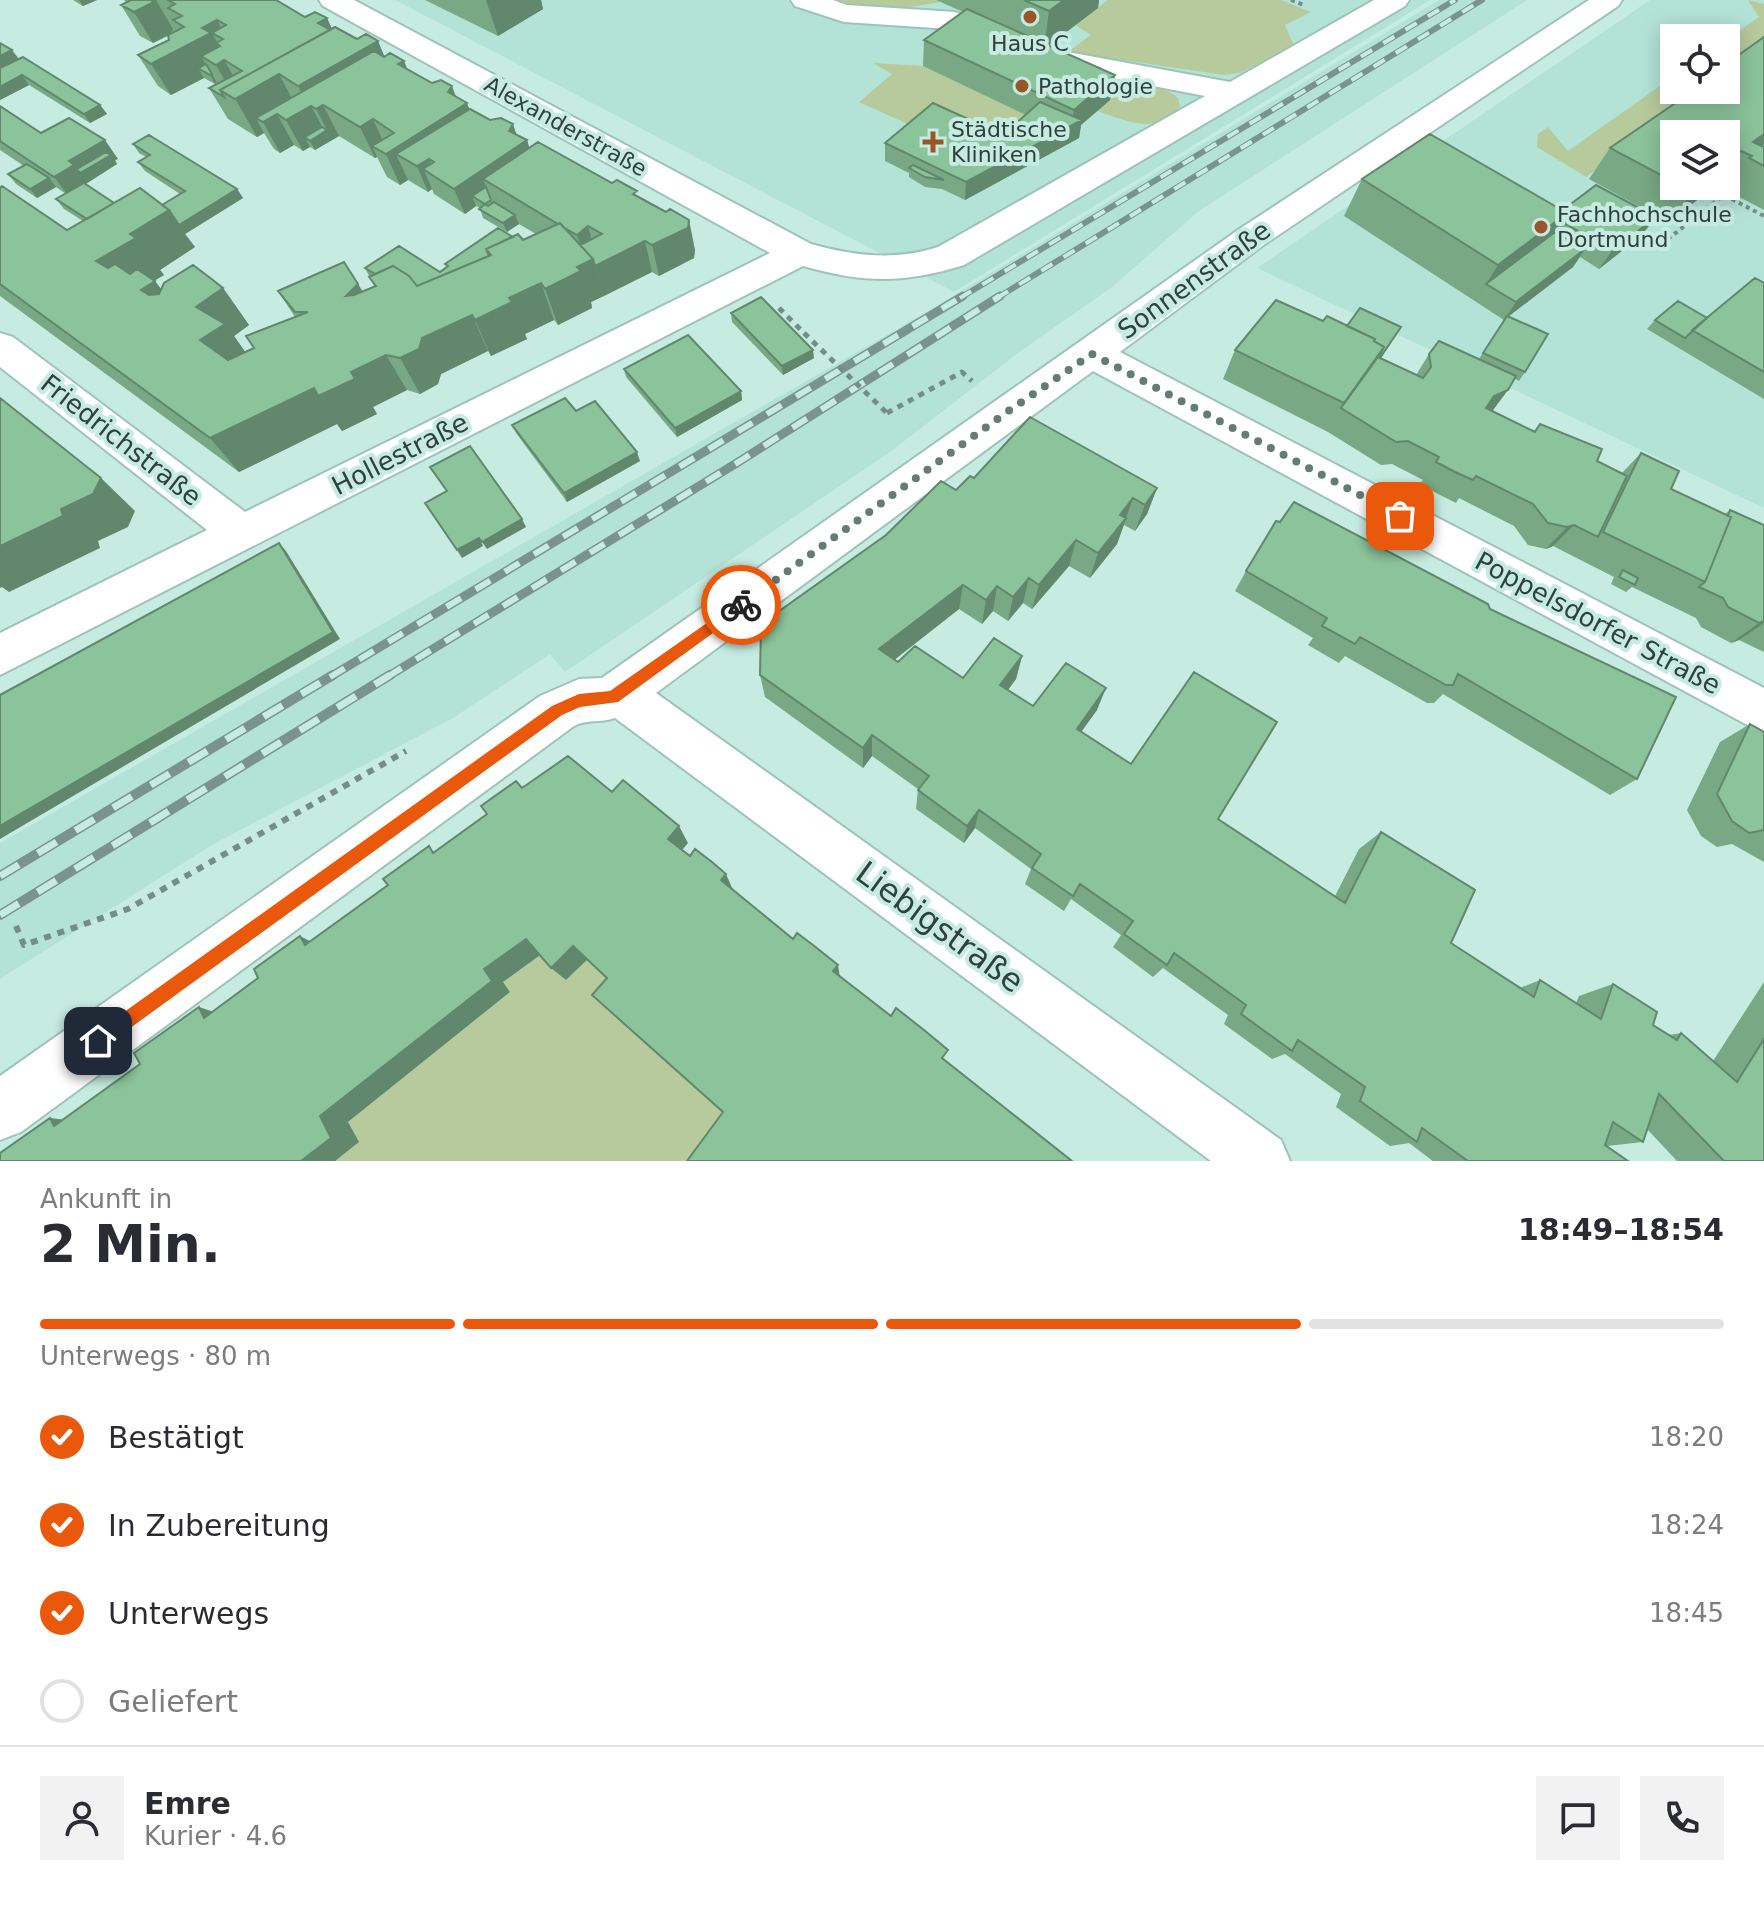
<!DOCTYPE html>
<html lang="de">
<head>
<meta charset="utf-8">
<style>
  :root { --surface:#fff; --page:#f2f2f3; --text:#2b2b33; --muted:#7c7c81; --line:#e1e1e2; --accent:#ea580c }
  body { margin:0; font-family:"DejaVu Sans",sans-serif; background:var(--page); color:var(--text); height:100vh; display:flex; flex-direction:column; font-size:30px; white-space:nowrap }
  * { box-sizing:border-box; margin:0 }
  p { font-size:26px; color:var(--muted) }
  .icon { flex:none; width:44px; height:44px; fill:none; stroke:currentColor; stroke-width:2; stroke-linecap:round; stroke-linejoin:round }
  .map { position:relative; height:1161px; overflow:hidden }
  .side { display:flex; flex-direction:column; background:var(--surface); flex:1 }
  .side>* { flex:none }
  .fabs { position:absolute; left:1660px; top:24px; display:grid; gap:16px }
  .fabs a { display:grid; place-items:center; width:80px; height:80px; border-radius:0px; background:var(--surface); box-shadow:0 4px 20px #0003; font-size:40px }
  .pin { position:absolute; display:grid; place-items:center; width:68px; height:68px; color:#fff; margin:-34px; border-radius:16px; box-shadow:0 4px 12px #0006 }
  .courier { position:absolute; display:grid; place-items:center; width:80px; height:80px; margin:-40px; border:6px solid #ea580c; border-radius:50%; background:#fff; color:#222; box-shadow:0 2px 10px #0007 }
  .overview em { font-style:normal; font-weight:700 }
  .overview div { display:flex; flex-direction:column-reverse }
  .overview { display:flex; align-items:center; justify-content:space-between; height:136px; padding:0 40px }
  h1 { font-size:52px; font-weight:700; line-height:60px }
  .bar { display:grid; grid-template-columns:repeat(4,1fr); gap:12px 8px; align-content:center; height:96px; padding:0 40px }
  .bar i { height:10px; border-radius:6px; background:var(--line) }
  .bar .on { background:var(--accent) }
  .bar p { grid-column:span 4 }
  .line { display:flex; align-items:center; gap:20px; padding:0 40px; border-top:2px solid var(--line) }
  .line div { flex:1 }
  .round { display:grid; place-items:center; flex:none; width:84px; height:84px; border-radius:0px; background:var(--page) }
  ol { padding:0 40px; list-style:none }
  li { display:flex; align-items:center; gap:24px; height:88px }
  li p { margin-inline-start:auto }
  li .icon { padding:8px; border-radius:50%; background:var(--accent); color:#fff; stroke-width:4 }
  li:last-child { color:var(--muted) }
  li i { width:44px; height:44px; border:4px solid var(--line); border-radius:50% }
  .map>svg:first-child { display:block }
</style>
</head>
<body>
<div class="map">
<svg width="1764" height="1161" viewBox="0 0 1764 1161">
  <rect width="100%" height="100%" fill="#c6ece2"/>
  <path fill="#b3e2d6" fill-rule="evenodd" d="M395,0H1430L954,292Z
    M1439,0H1527L1199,211L1112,287L1018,353L890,452L565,672L550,654L453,718L212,845L0,979V843L932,309Z
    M1650,0H1764V508L1257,268ZM1674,38H1726V90H1674ZM1674,134H1726V186H1674Z"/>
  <path fill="#b6ca9c" d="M833,0H936L941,2C905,8 867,16 833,0Z
    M1108,0H1281L1311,12L1285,25L1294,46L1240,73L1224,75L1068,52L1091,35L1075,25Z
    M1748,0L1764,4V47L1726,74V40L1759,17Z
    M873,63L923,66L1038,120L1001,153L921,130L859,102L892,74Z
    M1674,76V90H1705L1586,177L1537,147L1538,134L1548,127L1568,151Z
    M1078,77C1111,80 1152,77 1178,98L1180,107C1159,137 1125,120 1097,111L1109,100Z
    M543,953L566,980L588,959L620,990L731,1118L699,1161H334L348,1122L510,992L503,982Z"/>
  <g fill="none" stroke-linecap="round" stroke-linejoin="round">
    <g stroke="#9ec3b9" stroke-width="4">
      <path id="minor" d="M319,0H354L811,244C854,256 896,261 938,247L1205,96L1039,64L950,29L844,22L795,6L791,0H833L847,5L955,12L1057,50L1230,82L1374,0H1409L1405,6L964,265C903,284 863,283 803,266L0,675V633L207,530L0,367V333L13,337L245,512L770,253L323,6Z
        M1589,0H1622L1618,6L1265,244L1120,352L1764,688V734L1093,371L656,693L1281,1140L1290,1161H1211L615,718C601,723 587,719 574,726L21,1132L0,1140V1076L540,696L579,679L602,678L1241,228Z"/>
    </g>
    <path stroke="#748e87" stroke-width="4" stroke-dasharray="4 4" stroke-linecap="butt" d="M1291,0L1304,5
      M1668,239L1724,195L1764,216"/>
    <path stroke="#748e87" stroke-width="5" stroke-dasharray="6 6" stroke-linecap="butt" d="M779,308L804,333
      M887,413L962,372L972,381"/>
    <path stroke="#748e87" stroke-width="6" stroke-dasharray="7 7" stroke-linecap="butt" d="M16,926L24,945L128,909L406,751"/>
    <use href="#minor" fill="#fff" fill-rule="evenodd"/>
    <g stroke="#7a948d" stroke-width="6">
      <path id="rail-far2" d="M960,298L1455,0
        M997,298L1482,0"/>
    </g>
    <g stroke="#7a948d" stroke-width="9">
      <path id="rail-far1" d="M330,677L963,296
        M387,677L740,461L1000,296"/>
    </g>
    <g stroke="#7a948d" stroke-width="10">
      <path id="rail" d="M0,876L333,675
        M0,915L390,675"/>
    </g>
    <use href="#rail-far2" stroke="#c6ece2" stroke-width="4" stroke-dasharray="13" stroke-linecap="butt"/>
    <use href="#rail-far1" stroke="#c6ece2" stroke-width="6" stroke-dasharray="17" stroke-linecap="butt"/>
    <use href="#rail" stroke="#c6ece2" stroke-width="7" stroke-dasharray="22" stroke-linecap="butt"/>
    <path stroke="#748e87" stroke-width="5" stroke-dasharray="6 6" stroke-linecap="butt" d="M804,333L887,413"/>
  </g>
  <path fill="#78a884" d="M73,0H97L83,6Z
    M124,0H276L305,17L327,18L332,29L385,56L456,96L470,109L527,140L529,148L638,197L695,250L694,258L659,276L652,272L591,302L592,308L558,325L554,320L525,334L527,339L491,356L488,351L441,374L438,384L420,394L407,390L373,407L377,414L342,431L337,424L239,472L0,296V188L67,230L83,221L64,209L56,199L66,194L56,187L37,198L16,184L8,174L24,166L0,150V106L41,133L118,159L115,160L117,164L86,184L114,203L162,205L180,194L145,171L138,162L146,157L139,153L133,144L237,189L243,198L185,234L195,247L160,270L164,275L154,281L161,289L223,288L249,325L234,336L245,352L254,348L295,317L278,291L358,284L363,292L374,286L365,268L440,272L447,267L445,264L513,237L523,240L536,234L519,224L507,232L483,218L480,208L476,206L465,214L434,194L432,189L428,192L408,180L400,185L387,177L377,157L375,158L339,136L315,150L310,147L303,151L294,145L280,153L274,149L264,133L257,137L228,119L209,88L217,83L215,84L204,78L171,95L158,86L138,55L169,40L168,36L153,43L140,36L121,5L126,2Z
    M425,0H541L543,9L498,36Z
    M936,0H1099L1098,8L1049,45L1115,75L1110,100L1081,125L1079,138L965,200L942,189L925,187L909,177V173L885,161V143L1003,135L1026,115L923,66L924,40L963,12Z
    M1764,37V210L1724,189L1726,186V134H1674V186H1714L1669,223L1589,179L1610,148L1683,98L1687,92Z
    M19,59L100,105L107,114L90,123L29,85L0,100Z
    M1362,179L1563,210L1642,235L1599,269L1580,257L1573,267L1508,316L1525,372L1519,381L1515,379L1492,411L1534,431L1540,424L1597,461L1622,473L1641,453L1671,489L1725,514L1730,510L1764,525V652L1739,640L1731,643L1701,627L1696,618L1632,587L1626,592L1611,584L1614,577L1553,546L1546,549L1528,545L1514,526L1459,498L1456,503L1438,494L1420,484L1423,480L1392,464L1381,465L1328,432L1223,379L1235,350L1323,321L1347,326L1401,327L1381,358L1416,375L1429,354L1479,359L1504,320L1344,216Z
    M1764,283V399L1647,329L1655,320L1707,318Z
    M731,313L814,358L783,375L732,322Z
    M624,369L741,391L742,400L677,437L626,377Z
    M576,411L640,461L567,502L516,433L512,425Z
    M974,478L1157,488L1147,514L1135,531L1124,525L1117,544L1090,578L1069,566L1032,609L1023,603L1008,621L993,611L982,624L959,609L895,659L898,662L963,678L1022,656L1016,679L1008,690L1033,706L1097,710L1081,732L1335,896L1359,849L1381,832L1451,943L1520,988L1540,980L1576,1003L1579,996L1613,984L1653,1025L1669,1035L1681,1033L1713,1061L1764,982V1161H1677L1647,1129L1643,1142L1607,1146L1628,1161H1433L1409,1143L1390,1146L1336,1107L1341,1094L1285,1054L1272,1059L1224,1024L1228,1015L1163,968L1153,977L1113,947L1121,935L1071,899L1064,911L1025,884L1031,869L975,828L964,843L916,809L918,789L872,756L863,768L765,697L760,675L956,490Z
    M1246,571L1490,609L1637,779L1610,795L1443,694L1434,703H1427L1345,656L1339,663L1308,645L1313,638L1235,591Z
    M1750,724L1764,732V862L1732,844L1717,847L1701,836L1687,810L1720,742Z"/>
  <path fill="#61886c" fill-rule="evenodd" d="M79,0H97L83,6Z
    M153,0H156L173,29L170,34L153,43L134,12Z
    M486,0H541L543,9L498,36Z
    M1064,0H1099L1098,8L1044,49L1049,11Z
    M327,18L335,36L349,57L378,41L394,79L323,105L339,136L315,150L310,141L305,137L310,147L303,151L286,120L309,107L298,86L279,74L299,112L277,114L294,145L280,153L263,122L258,119L257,120L264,133L257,137L216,65L201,56L211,74L198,68L204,78L171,95L151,64L202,28L217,20L234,51L223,39L212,33L219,45L216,43L226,61L224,60L240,88L318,23ZM311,106L316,109L327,130L325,132Z
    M12,50L19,59L0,69V56Z
    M404,61L417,92L398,64Z
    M212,74L217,83L215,84L210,75Z
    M22,75L29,85L0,100V87Z
    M1115,75L1110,100L1081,125L1079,138L965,200L966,182L1071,126L1074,110Z
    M452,86L460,108L467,103L479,134L429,159L437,177L424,170L432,189L428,192L417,166L396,154L408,180L400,185L386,154Z
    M100,105L107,114L90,123L84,114Z
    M373,119L387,150L372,146L377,157L375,158L360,127Z
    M513,124L520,145L527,140L535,166L483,179L490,197L472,196L476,206L465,214L454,189L509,131Z
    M1764,134V144L1754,156H1752L1753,142Z
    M105,140L118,159L115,160L117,164L68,195L54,177L69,161Z
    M49,178L56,187L37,198L30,189Z
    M1701,186H1714L1669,223L1693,192Z
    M237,189L243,198L185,234L195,247L160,270L164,275L126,297L96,261L130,234L169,210Z
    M1567,213L1542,250L1486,284L1475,302L1498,265Z
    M515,215L519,224L507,232L503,223Z
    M1656,217L1642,235L1599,269L1612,251Z
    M689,220L695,250L694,258L659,276L652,245Z
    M588,226L596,257L593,260L604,296L591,302L592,308L558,325L545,289L577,267L582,251L577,235Z
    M645,241L652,272L604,296L595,266Z
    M1585,249L1573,267L1504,320L1516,302Z
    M155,281L183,318L141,290Z
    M541,283L554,320L525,334L527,339L491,356L475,320L509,298Z
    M358,284L379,320L346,296Z
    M223,288L249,325L234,336L251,360L228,376L200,340L196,307Z
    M472,315L488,351L441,374L438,384L420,394L400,358L422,338Z
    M813,350L814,358L783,375L782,366Z
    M386,355L407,390L373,407L377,414L342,431L337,424L239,472L210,438Z
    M1508,390L1491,413L1476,419L1494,396Z
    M741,391L742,400L677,437L675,428Z
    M637,452L640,461L567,502L564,493Z
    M101,478L135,511L128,527L98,541L100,548L9,592L2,587L0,588V546L61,509Z
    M1157,488L1147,514L1135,531L1145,505Z
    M1133,498L1117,544L1090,578L1098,553L1120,515Z
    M522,519L526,527L487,549L482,542Z
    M1574,525L1553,546L1546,549L1567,527Z
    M479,538L483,546L462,558L457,550Z
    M1076,540L1069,566L1032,609L1039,585Z
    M279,543L286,551L340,639L0,839V826Z
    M1029,578L1023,603L1008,621L1013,597Z
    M963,585L959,609L879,672V649Z
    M997,586L993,611L982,624L986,600Z
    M1764,621V623L1739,640L1731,643L1759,623Z
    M1022,656L1016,679L995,707L1000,685Z
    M1106,688L1097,710L1068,750L1077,729Z
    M872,735V756L863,768V748Z
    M979,810L975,828L964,843L967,826Z
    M679,826L688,843L677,856L668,839Z
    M726,874L733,890L721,880Z
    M300,936L327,950L305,945Z
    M526,939L543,953L503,982L510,992L348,1122L359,1142L335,1161H301L320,1116L484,969Z
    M573,946L588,959L566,980L551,968Z
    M838,965L840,978L833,971Z
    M199,1007L232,1018H204Z
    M50,1118L92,1123L54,1126Z"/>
  <path fill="#8bc39a" stroke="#61886c" stroke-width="2" d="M131,0H153L152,3L134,12L121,5Z
    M168,0H276L305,17L315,12L327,18L318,23L330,30L220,90L224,97L209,88L242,71L224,60L216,65L201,56L220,46L216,43L223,39L212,33L226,25L217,20L202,28L211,33L151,64L138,55L169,40L168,35L184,27L173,20L182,16L168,8L175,4Z
    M1024,0H1064L1049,11Z
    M967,9L1115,75L1074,110L924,40Z
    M335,27L357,39L366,34L378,41L298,86L279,74L235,99L220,90Z
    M1764,37V134L1753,142L1764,147V166L1749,158L1752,156L1741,151L1733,157L1735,159L1726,166V134H1674V182L1610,148L1690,93L1687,92L1690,90H1726V53L1729,51L1740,54Z
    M0,43L12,50L0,56Z
    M374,51L384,57L390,53L404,61L398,64L432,83L441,80L452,86L448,92L467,103L386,154L372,146L394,133L373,119L360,127L323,105L316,109L311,106L286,120L277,114L263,122L256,118Z
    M23,57L100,105L84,114L22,75L0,87V68Z
    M206,64L212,74L210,75L198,68Z
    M1040,102L1082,120L966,182L885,143L933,103L1003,135Z
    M0,106L41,133L69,118L105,140L69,161L74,165L54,177L0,141Z
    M470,109L490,120L501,118L513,124L509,131L527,140L454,189L423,169L434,162L429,159L417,166L396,154Z
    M322,127L327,130L310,141L305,137Z
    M1430,134L1567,213L1498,265L1362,179Z
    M149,135L237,189L179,225L169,210L162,205L185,191L138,162L150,155L133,144Z
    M538,142L612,183L617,180L637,191L633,194L666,212L670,209L689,220L688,228L652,245L645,241L595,266L593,259L580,245L602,234L588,226L577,235L563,227L560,223L558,224L483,179Z
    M106,152L111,155L80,173L77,169Z
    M27,164L49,178L30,189L8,174Z
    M913,165L944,180L925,177L909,168Z
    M84,183L114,203L87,219L56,199Z
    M1596,185L1656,217L1612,251L1561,221L1567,213L1563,210Z
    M2,186L67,230L140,188L169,210L130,234L136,238L96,261L108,268L115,264L130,274L137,269L155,281L141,290L149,295L159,294L164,283L193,265L209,277L223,288L196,307L225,324L200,340L228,360L254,348L246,336L308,312H295L278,291L344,262L358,284L346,296L354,295L376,286L369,277L393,266L409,276L417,286L491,255L486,249L518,234L523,240L560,223L593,259L577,267L581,271L545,289L541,283L509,298L512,302L475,320L472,315L422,338L419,349L400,358L386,355L351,372L355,379L318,396L314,388L210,438L0,284V188Z
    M1681,186H1701L1693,192Z
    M486,187L491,200L485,204L488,206L494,202L515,215L503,223L479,209L485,204L472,196Z
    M498,228L513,237L486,249L489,256L417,286L409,276L393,266L375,274L365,268L399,246L440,272L448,266L445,264Z
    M1555,232L1585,249L1516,302L1486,284Z
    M1755,278L1764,283V372L1692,330Z
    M761,297L813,350L782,366L731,313Z
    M1276,300L1323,321L1327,316L1375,339L1374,341L1384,347L1344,403L1235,350Z
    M1678,301L1707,318L1685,338L1655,320Z
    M1360,308L1401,327L1380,358L1379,357L1384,347L1374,341L1375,339L1347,326Z
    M1507,316L1548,334L1525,372L1483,353Z
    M688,335L741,391L675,428L624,369Z
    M1439,341L1516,376L1508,390L1494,396L1486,408L1535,432L1540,424L1602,449L1597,461L1627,476L1598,537L1574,525L1567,527L1548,523L1533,504L1476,476L1473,480L1455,472L1436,462L1439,457L1408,441L1396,442L1341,408L1378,357L1423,378L1431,367L1429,354Z
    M0,398L101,478L93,494L61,509L63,516L0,546Z
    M565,398L576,411L595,401L637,452L564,493L512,425Z
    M1030,417L1157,488L1145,505L1133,498L1120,515L1126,518L1098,553L1076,540L1039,585L1029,578L1013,597L997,586L986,600L963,585L879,649L898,662L915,646L963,678L994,638L1022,656L1000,685L1033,706L1066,663L1106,688L1077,729L1131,764L1194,672L1277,722L1218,819L1345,903L1381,832L1475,890L1451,943L1534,997L1540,980L1601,1019L1613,984L1657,1012L1653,1025L1677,1040L1681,1033L1737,1082L1764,1039V1161H1724L1659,1094L1643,1142L1613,1122L1605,1145L1628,1161H1468L1422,1128L1417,1142L1360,1101L1365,1087L1298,1040L1292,1051L1241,1014L1246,1005L1174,953L1167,965L1124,934L1133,921L1080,884L1073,896L1032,868L1041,854L979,810L967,826L918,790L929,776L872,735L863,748L760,675L761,624L886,535L941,481L956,490L970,476L974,478Z
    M470,446L522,519L482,542L479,538L457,550L425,503L447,491L430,467Z
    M1641,453L1679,471L1671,489L1731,517L1705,582L1603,532Z
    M1294,502L1488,604L1490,609L1676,697L1637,779L1458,674L1453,685H1446L1360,637L1355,644L1322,626L1327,618L1246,571L1276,521L1280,522Z
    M1730,510L1764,525V621L1759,623L1728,607L1723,598L1699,587L1705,582L1731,517L1728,516Z
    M279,543L333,632L0,826V695Z
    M1623,570L1638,578L1635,585L1619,577Z
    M1750,724L1764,732V830L1749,833L1732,821L1717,794Z
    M568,756L612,792L623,780L679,826L668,839L690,856L695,849L712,862L726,874L721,880L793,939L797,933L813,945L838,965L833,971L891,1016L896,1008L924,1030L948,1050L942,1058L1072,1161H687L723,1112L592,995L607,978L573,946L551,968L526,939L484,969L492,981L320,1116L331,1138L301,1161H0V1153L50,1118L54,1126L140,1064L134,1053L199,1007L204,1018L258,978L254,969L300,936L305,945L388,885L383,879L429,846L433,853L487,814L481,806L516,781L522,788Z"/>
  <path fill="#ea580c" d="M741,599L746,601V609L618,702L580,707L562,715L104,1047L98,1049L92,1047L89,1041L92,1035L552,706L579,694L610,691Z"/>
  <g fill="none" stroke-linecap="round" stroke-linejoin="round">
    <path stroke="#657c76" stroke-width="8" stroke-dasharray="0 14.4" d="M741,605L1007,412L1092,354L1400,516"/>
  </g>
  <g fill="#9a5628" stroke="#c6ece2" stroke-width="3">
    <circle cx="1030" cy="17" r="8"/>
    <circle cx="1022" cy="86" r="8"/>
    <path d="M929 130h8v8h8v8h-8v8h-8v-8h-8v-8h8z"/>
    <circle cx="1541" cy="227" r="8"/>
  </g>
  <g text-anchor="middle" stroke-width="8" stroke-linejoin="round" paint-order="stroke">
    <g font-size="22" fill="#31403c" stroke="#c6ece2" text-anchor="start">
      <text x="1030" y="51" text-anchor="middle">Haus C</text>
      <text x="1038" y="94">Pathologie</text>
      <text x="951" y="137">Städtische<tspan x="951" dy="25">Kliniken</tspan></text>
      <text x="1557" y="222">Fachhochschule<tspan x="1557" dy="25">Dortmund</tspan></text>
    </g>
    <g font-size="22" fill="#31403c" stroke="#c6ece2">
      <text transform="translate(566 126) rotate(29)" y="8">Alexanderstraße</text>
    </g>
    <g font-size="26" fill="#31403c" stroke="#c6ece2">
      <text transform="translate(1194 280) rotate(-36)" y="9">Sonnenstraße</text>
      <text transform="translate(121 440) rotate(38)" y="9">Friedrichstraße</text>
      <text transform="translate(400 454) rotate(-27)" y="9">Hollestraße</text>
      <text transform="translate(1598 623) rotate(28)" y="9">Poppelsdorfer Straße</text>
    </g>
    <g font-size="32" fill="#31403c" stroke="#c6ece2">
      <text transform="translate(940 927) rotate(36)" y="11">Liebigstraße</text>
    </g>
  </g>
</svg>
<div class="fabs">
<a><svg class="icon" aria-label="locate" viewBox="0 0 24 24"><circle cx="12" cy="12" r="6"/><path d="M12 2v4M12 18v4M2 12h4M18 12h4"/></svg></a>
<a><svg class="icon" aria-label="layers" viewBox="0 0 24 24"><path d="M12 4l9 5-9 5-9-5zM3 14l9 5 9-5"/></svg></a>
</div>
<div class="pin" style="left:1400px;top:516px;background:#ea580c"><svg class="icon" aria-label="bag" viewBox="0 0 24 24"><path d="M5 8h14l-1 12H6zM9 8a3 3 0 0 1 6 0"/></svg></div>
<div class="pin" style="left:98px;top:1041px;background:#1f2937"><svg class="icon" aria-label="home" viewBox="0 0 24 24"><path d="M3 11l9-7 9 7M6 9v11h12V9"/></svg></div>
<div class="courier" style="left:741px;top:605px"><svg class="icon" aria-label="bike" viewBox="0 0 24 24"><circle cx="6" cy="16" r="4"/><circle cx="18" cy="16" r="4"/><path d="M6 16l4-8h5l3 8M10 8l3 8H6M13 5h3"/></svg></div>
</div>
<section class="side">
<div class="overview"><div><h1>2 Min.</h1><p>Ankunft in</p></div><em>18:49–18:54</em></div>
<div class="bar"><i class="on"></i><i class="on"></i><i class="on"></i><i></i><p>Unterwegs · 80 m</p></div>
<ol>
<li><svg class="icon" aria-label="check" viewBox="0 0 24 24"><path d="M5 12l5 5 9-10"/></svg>Bestätigt<p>18:20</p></li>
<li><svg class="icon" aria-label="check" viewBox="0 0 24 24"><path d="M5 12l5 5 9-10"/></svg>In Zubereitung<p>18:24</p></li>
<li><svg class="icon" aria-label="check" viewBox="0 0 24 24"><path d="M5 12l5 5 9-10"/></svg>Unterwegs<p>18:45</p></li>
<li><i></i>Geliefert</li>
</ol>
<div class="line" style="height:144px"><a class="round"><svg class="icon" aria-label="person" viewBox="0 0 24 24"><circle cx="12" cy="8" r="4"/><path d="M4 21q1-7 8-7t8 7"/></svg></a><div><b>Emre</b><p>Kurier · 4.6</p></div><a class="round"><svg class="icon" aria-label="chat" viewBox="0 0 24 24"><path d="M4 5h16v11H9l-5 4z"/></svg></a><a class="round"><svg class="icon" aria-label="phone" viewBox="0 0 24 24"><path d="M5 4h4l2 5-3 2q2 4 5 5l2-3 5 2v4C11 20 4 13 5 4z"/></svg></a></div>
</section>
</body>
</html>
